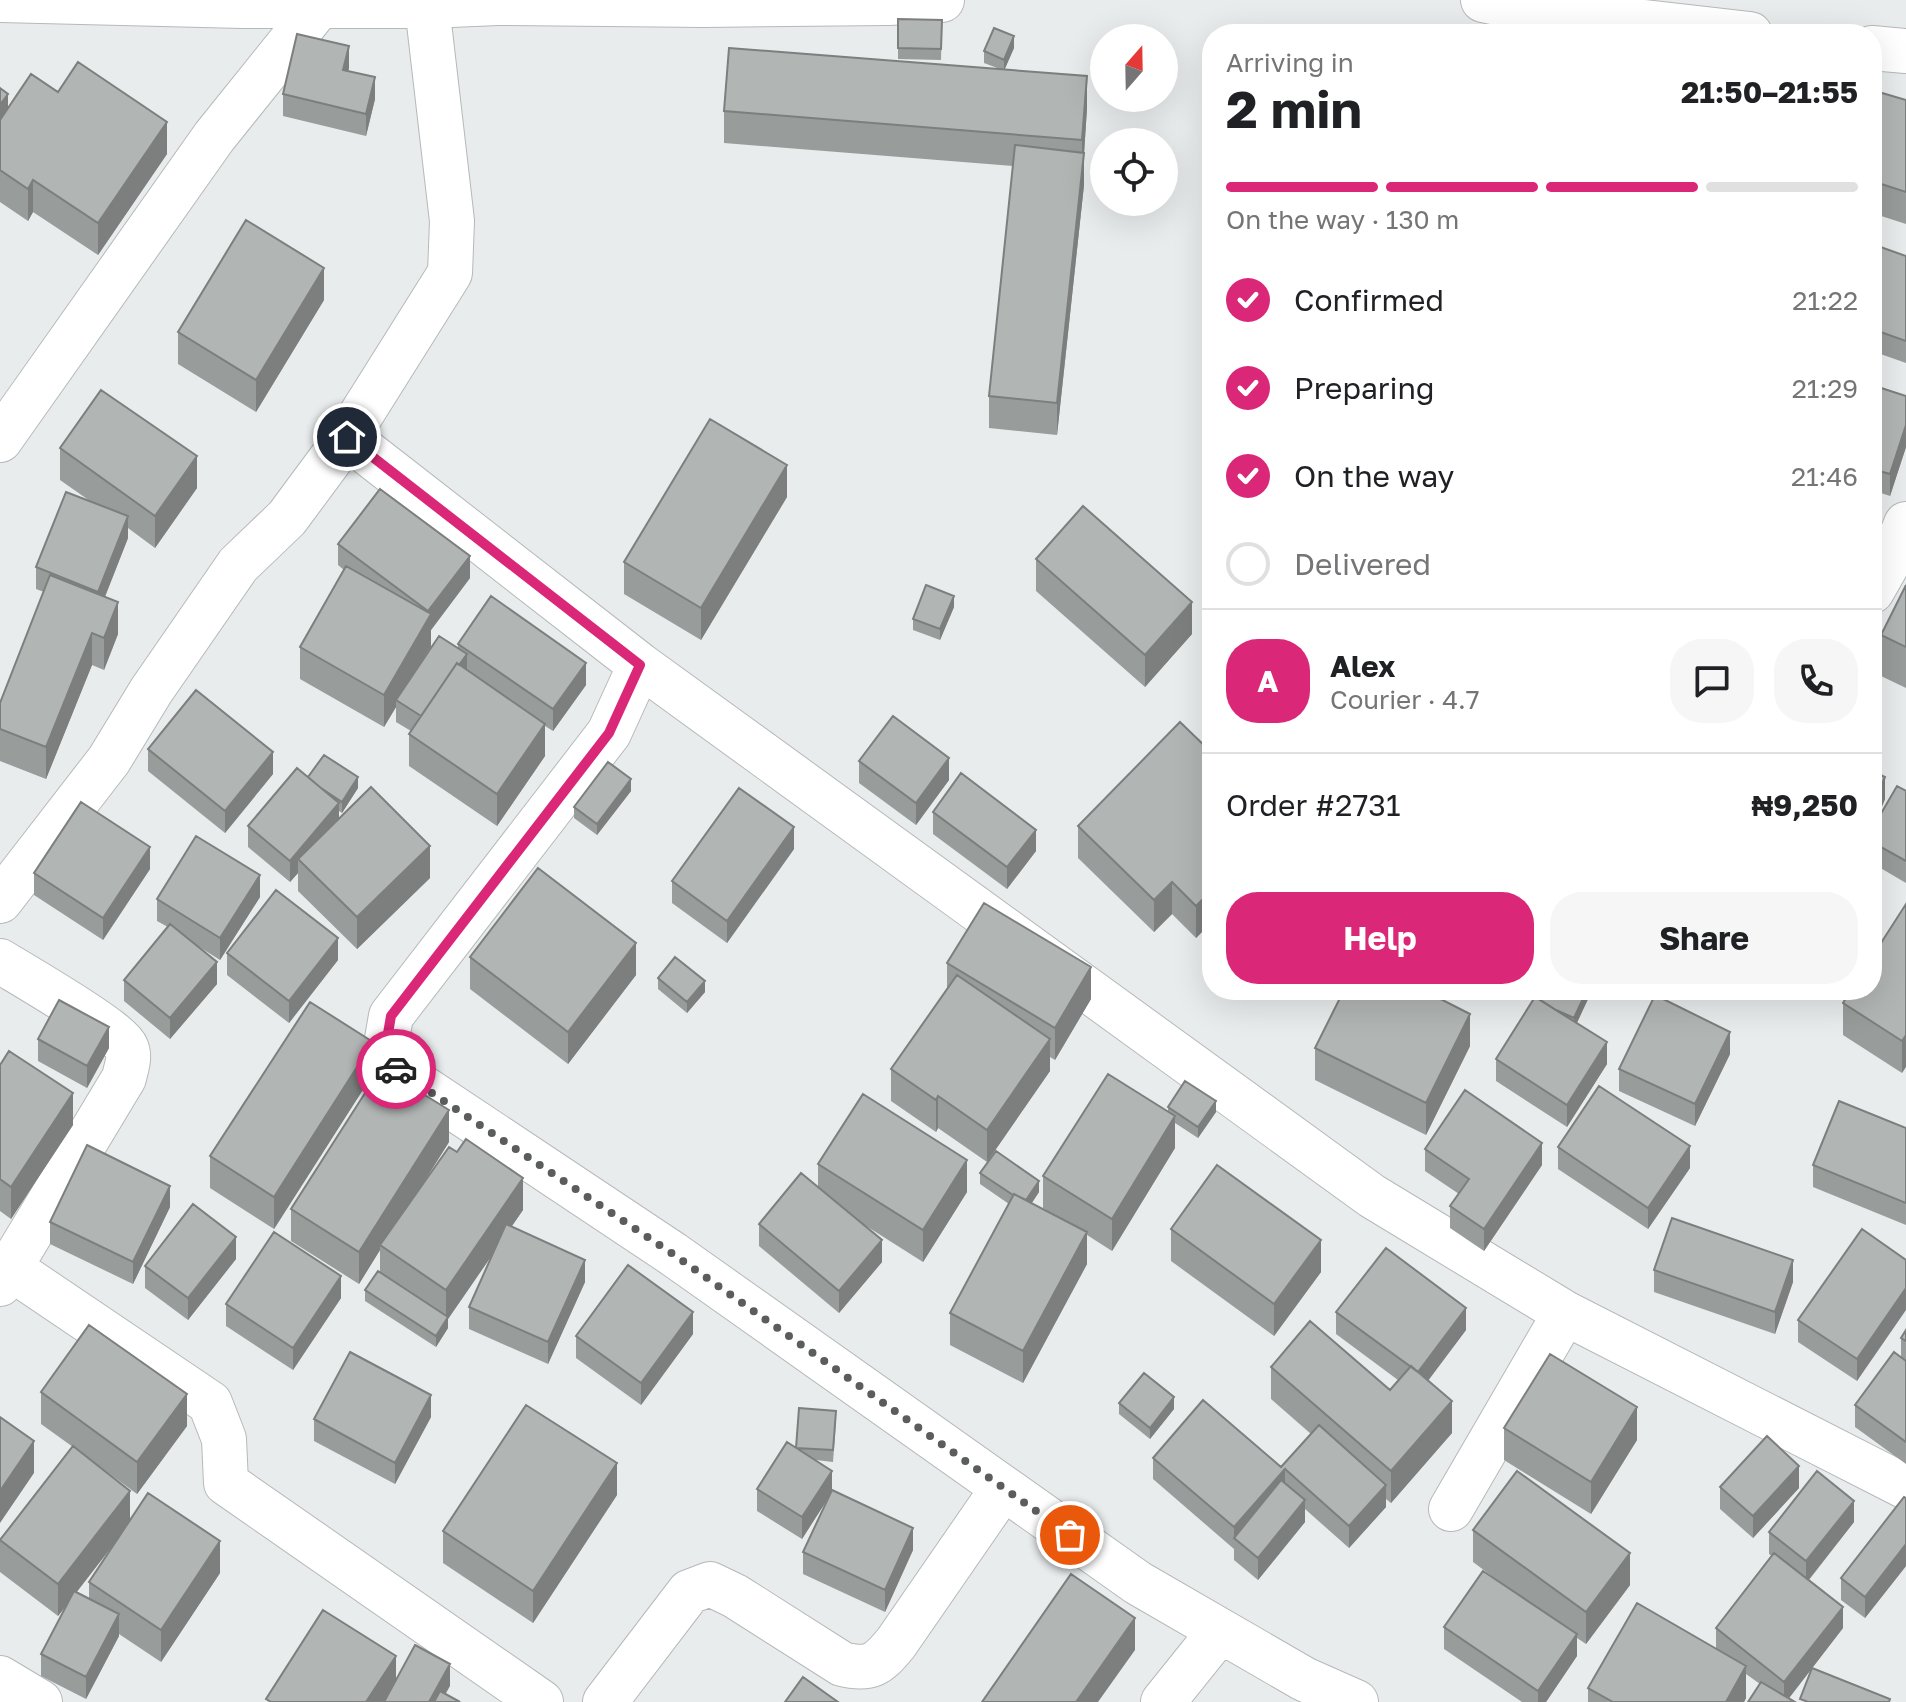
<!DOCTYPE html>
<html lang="en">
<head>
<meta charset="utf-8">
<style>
  :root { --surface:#fff; --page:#f6f6f6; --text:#202124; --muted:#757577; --line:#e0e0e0; --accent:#db2777 }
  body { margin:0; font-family:"Golos Text",sans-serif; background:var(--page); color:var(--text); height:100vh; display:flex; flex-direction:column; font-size:30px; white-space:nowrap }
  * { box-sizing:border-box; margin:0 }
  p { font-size:26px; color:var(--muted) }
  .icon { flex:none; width:44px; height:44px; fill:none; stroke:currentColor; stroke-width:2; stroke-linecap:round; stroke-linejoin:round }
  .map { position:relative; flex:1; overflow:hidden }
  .side { position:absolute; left:1202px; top:24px; width:680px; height:976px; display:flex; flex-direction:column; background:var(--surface); border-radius:32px; box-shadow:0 8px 32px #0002 }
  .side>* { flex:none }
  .needle { width:52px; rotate:20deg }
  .tools { position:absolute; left:1090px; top:24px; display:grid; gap:16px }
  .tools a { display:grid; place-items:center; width:88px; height:88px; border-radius:50%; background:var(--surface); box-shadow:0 8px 32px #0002; font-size:40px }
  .pin { position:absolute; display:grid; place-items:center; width:68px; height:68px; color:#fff; margin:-34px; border:4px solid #fff; border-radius:50%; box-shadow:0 2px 8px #0007 }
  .courier { position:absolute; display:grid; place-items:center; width:80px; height:80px; margin:-40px; border:6px solid #db2777; border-radius:50%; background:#fff; color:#222; box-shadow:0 2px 10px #0007 }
  .summary em { font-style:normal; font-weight:700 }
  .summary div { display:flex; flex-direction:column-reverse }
  .summary { display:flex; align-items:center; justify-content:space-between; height:136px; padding:0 24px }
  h1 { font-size:52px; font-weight:700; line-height:60px }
  .bar { display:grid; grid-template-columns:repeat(4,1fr); gap:12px 8px; align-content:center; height:96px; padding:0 24px }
  .bar i { height:10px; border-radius:6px; background:var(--line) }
  .bar .active { background:var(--accent) }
  .bar p { grid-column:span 4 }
  .line { display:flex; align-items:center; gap:20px; padding:0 24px; border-top:2px solid var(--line) }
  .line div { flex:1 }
  .round { display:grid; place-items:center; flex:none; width:84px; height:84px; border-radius:32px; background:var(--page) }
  ol { padding:0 24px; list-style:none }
  li { display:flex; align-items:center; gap:24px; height:88px }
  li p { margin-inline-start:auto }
  li .icon { padding:8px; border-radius:50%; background:var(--accent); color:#fff; stroke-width:4 }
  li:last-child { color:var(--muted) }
  li i { width:44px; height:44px; border:4px solid var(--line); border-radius:50% }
  .primary-button { display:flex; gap:16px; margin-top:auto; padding:16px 24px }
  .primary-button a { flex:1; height:92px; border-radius:32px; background:var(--accent); color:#fff; font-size:32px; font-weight:700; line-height:92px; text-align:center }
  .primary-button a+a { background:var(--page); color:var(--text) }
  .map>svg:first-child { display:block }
</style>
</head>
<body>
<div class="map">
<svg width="1906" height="1702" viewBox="0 0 1906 1702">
  <rect width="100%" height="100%" fill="#e8eced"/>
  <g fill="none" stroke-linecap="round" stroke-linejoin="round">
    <g stroke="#b5b9ba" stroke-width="46">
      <path id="street" d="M1483,0L1520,8L1750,34
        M1872,48L1906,51
        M347,437L640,665L1372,1196L1565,1313L1906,1487
        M0,440L214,137L320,5
        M1872,591L1896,549L1906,524
        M640,665L609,733L391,1016L386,1045L395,1069L673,1254L1138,1583L1304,1679L1356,1702
        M0,901L109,760L151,691L238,565L287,518L347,437L450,273L452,221L427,6L428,0
        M0,961C21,974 120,1031 126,1047C131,1057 126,1068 124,1078L0,1284
        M10,1268L210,1403L224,1439L226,1483L541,1702
        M1451,1509L1565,1313
        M0,1678L40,1702
        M605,1702L689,1592L710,1584L735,1596L842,1664C870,1671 878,1665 896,1643L1003,1488
        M1163,1702L1220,1631"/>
    </g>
    <g stroke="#b5b9ba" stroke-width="46">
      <path id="primary" d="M0,0L243,6H427L498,3L704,5L889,3L942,0"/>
    </g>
    <use href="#street" stroke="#fff" stroke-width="44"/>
    <use href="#primary" stroke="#fff" stroke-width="44"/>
  </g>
  <path fill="#989c9b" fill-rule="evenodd" d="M898,19L942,20L941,60L898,59Z
    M1014,48L1004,70L1087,108L1084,154V185L1057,435L989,428V396L1013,166L724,143V111L1000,69L984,63V51Z
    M349,68L348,71L375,99L366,136L283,116V94Z
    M0,88L8,108L58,92L167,154L98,255L33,212L28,221L0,202Z
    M1872,90L1906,100V224L1872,213Z
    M1872,244L1906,256V363L1872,351Z
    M324,300L256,412L178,364V332Z
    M1872,385L1906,396V447L1890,496L1872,490Z
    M60,448L197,488L155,548L128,528V538L105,597L118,634L104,670L92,665L46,779L0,761V703L44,592L36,589V567L90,501L60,480Z
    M787,497L701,640L624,594V562Z
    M338,544L470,578L431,630V646L458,648V644L586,685L553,731L545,726V756L497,826L409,766V734L411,731L396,722V707L384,727L300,679V647L344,570L338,565Z
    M1036,559L1192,634L1145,687L1036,591Z
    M1906,585V688L1881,676V635Z
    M954,607L940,640L913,630V619Z
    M148,749L273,774L225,833L148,771Z
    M1212,753V922L1196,938L1172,914L1154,932L1078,858V826Z
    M859,761L949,780L916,825L859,783Z
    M1872,771L1885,799L1874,826L1906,791V883L1872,863Z
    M308,777L358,788L342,813L339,811V819L430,878L357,949L298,891V873L290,882L248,847V826Z
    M631,791L597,835L574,818V807Z
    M933,812L1036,851L1007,889L933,834Z
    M794,849L727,943L672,903V881Z
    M150,869L103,940L34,895V873Z
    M260,897L220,960L193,943L217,984L170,1039L124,1001V980L168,927L157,921V899Z
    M1906,904L1902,1073L1843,1035V1003Z
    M227,953L338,960L289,1023L227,975Z
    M470,957L636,975L568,1064L470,989Z
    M947,963L1091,999L1055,1060L1050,1057V1071L987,1162L938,1128L936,1132L891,1101V1069L947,989Z
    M658,978L705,992L687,1013L658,989Z
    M1591,990L1577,1023L1607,1064L1567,1127L1496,1081V1059L1539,999Z
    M38,1039L109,1048L87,1088L38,1061Z
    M1470,1046L1426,1135L1315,1080V1048Z
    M1730,1054L1695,1126L1619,1091V1069Z
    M0,1065L73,1125L11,1219L0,1211Z
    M373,1074L274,1229L210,1188V1156Z
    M1168,1107L1216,1112L1198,1138L1175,1123V1148L1112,1251L1087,1235V1264L1023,1383L950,1345V1313L1009,1204L980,1184V1173L1039,1192L1032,1203L1054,1215L1043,1208V1176L1168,1112Z
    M1906,1128V1225L1813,1187V1165Z
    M449,1142L420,1188L523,1210L511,1227L585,1282L548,1364L469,1329V1307L495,1251L448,1319V1328L436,1347L365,1301V1290L380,1273V1250L359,1284L291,1241V1209Z
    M1558,1147L1690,1168L1648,1229L1558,1169Z
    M1425,1149L1542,1165L1484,1251L1450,1228V1206L1459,1194L1425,1171Z
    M818,1164L967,1192L923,1262L863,1224L882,1262L839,1313L759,1246V1224L818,1187Z
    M170,1207L133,1284L50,1244V1222Z
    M1171,1229L1321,1272L1274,1336L1171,1261Z
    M236,1259L188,1320L145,1288V1266Z
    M1906,1260L1857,1381L1798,1342V1320Z
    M1654,1270L1793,1282L1775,1334L1654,1292Z
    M341,1298L293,1370L226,1326V1304Z
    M1336,1312L1466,1330L1428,1381L1452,1433L1391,1503L1386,1499V1507L1349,1548L1305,1509V1522L1258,1580L1234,1560V1549L1153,1479V1458L1281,1467L1311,1434L1271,1399V1367L1390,1390L1398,1380L1336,1334Z
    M1906,1330V1464L1855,1427V1405L1901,1358V1338Z
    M693,1334L641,1405L576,1358V1336Z
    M41,1392L187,1426L137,1494L99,1466L130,1520L220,1573L161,1662L119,1634V1636L86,1699L41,1676V1654L68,1604L58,1616L0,1572V1540L73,1447L41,1424ZM117,1540L89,1582V1599L76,1593Z
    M1119,1403L1174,1409L1150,1439L1119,1414Z
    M431,1417L395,1484L314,1441V1419Z
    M836,1422L833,1462L816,1460L832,1490L913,1550L885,1612L803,1574V1552L827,1500L802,1539L757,1511V1489L796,1448Z
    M1504,1428L1637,1440L1591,1514L1504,1460Z
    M1720,1487L1799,1488L1753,1538L1720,1509Z
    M617,1495L533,1623L443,1563V1531Z
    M1906,1498V1566L1865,1618L1841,1600V1578Z
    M1854,1522L1809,1580L1843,1628L1789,1698L1760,1684L1746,1674V1698L1744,1702H1588V1688L1716,1648V1628L1772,1556L1769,1554V1532Z
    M1473,1530L1630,1585L1586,1644L1577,1638V1656L1546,1702H1522L1444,1649V1627L1516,1594L1473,1562Z"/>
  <path fill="#7c7f7e" d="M1014,36V48L1004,71V60Z
    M349,46V68L343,92V70Z
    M1087,76V108L1084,154V185L1057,435V403L1082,166V140Z
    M375,77V99L366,136V114Z
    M8,94V115L0,127V105Z
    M167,122V154L98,255V223Z
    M33,180V212L28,221V189Z
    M324,268V300L256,412V380Z
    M1906,425V447L1890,496V474Z
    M197,456V488L155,548V516Z
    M787,465V497L701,640V608Z
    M128,516V538L98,614V592Z
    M470,556V578L431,630V646L396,700V707L384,727V695L428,619V611Z
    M954,596V607L940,640V629Z
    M118,602V634L104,670V638Z
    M1192,602V634L1145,687V655Z
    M92,633V665L46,779V747Z
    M467,654V675L424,719Z
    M586,663V685L553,731V709Z
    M545,724V756L497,826V794Z
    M273,752V774L225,833V811Z
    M949,758V780L916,825V803Z
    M358,777V788L342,813V802Z
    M1885,777V799L1872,831V809Z
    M631,779V791L597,835V824Z
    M339,803V825L298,859V873L290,882V861Z
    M794,827V849L727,943V921Z
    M1036,830V851L1007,889V867Z
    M430,846V878L357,949V917Z
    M150,847V869L103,940V918Z
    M260,875V897L220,960V938Z
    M1172,882V914L1154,932V900Z
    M1212,890V922L1196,938V906Z
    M338,938V960L289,1023V1001Z
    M636,943V975L568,1064V1032Z
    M217,962V984L170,1039V1018Z
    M1091,967V999L1055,1060V1028Z
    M705,981V992L687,1013V1002Z
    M1587,990H1591V993L1574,1029V1018Z
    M1470,1014V1046L1426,1135V1103Z
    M109,1027V1048L87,1088V1066Z
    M1730,1032V1054L1695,1126V1104Z
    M1906,1035V1067L1902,1073V1041Z
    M1050,1039V1071L987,1162V1130Z
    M373,1042V1074L274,1229V1197Z
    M1607,1042V1064L1567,1127V1105Z
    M73,1093V1125L11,1219V1187Z
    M938,1096V1128L936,1132V1100Z
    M1216,1101V1112L1198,1138V1127Z
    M449,1110V1142L383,1247L380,1245V1250L359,1284V1252Z
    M1175,1116V1148L1112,1251V1219Z
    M1542,1143V1165L1484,1251V1229Z
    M1690,1146V1168L1648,1229V1208Z
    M967,1160V1192L923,1262V1230Z
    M523,1178V1210L448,1319V1328L436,1347V1336L446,1321V1290Z
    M1039,1181V1192L1024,1214V1203Z
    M170,1186V1207L133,1284V1262Z
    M1087,1232V1264L1023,1383V1351Z
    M236,1237V1259L188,1320V1298Z
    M882,1240V1262L839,1313V1291Z
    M1321,1240V1272L1274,1336V1304Z
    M585,1260V1282L548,1364V1342Z
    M1793,1260V1282L1775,1334V1312Z
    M341,1276V1298L293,1370V1348Z
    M1906,1288V1310L1857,1381V1359Z
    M1466,1308V1330L1417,1395V1373Z
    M693,1312V1334L641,1405V1383Z
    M187,1394V1426L137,1494V1462Z
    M431,1395V1417L395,1484V1463Z
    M1174,1397V1409L1150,1439V1428Z
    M1452,1401V1433L1391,1503V1471Z
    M1637,1407V1440L1591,1514V1482Z
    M34,1441V1473L0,1523V1491Z
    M617,1463V1495L533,1623V1591Z
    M1799,1466V1488L1753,1538V1516Z
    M1285,1469V1491L1234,1539V1527Z
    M832,1471V1492L802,1539V1517Z
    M1386,1485V1507L1349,1548V1526Z
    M130,1491V1523L58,1616V1584Z
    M1305,1500V1522L1258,1580V1558Z
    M1854,1501V1522L1806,1583V1561Z
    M913,1528V1550L885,1612V1590Z
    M220,1541V1573L161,1662V1630Z
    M1906,1544V1566L1865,1618V1597Z
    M1630,1553V1585L1586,1644V1612Z
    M1843,1607V1628L1786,1702H1784V1682Z
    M119,1614V1636L86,1699V1677Z
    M1135,1618V1650L1098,1702H1076Z
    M1577,1634V1656L1546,1702H1538V1691Z
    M396,1656V1688L387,1702H366Z
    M450,1664V1686L441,1702H429Z
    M1746,1666V1698L1744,1702H1726Z"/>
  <path fill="#b1b5b4" stroke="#7c7f7e" stroke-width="2" d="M898,19L942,20L941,49L898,48Z
    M994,28L1014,36L1004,60L984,51Z
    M297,34L349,46L343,70L375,77L366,114L283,94Z
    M729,48L1087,76L1082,140L724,111Z
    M78,62L167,122L98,223L33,180L28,189L0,170V120L31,74L58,92Z
    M0,88L8,94L0,105Z
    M1872,90L1906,100V192L1872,181Z
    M1015,145L1084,153L1057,403L989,396Z
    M246,220L324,268L256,380L178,332Z
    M1872,244L1906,256V341L1872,329Z
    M1872,385L1906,396V425L1890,474L1872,469Z
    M101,390L197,456L155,516L60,448Z
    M710,419L787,465L701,608L624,562Z
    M380,489L470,556L428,611L338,544Z
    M66,492L128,516L98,592L36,567Z
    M1083,506L1192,602L1145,655L1036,559Z
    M346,566L431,614L384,695L300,647Z
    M50,575L118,602L104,638L92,633L46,747L0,729V703Z
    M926,585L954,596L940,629L913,619Z
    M1906,585V647L1881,635Z
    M491,596L586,663L553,709L458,644Z
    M439,636L467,654L459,665L457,663L421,716L396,700Z
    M457,663L545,724L497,794L409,734Z
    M196,690L273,752L225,811L148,749Z
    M893,716L949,758L916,803L859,761Z
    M1180,722L1212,753V890L1196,906L1172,882L1154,900L1078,826Z
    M324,755L358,777L342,802L321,788L308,777Z
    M608,762L631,779L597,824L574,807Z
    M297,768L339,803L290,861L248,826Z
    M1872,771L1885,777L1872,809Z
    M961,773L1036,830L1007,867L933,812Z
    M1897,786L1906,791V861L1872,842V829Z
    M371,787L430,846L357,917L298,859Z
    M739,788L794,827L727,921L672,881Z
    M81,802L150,847L103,918L34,873Z
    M196,836L260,875L220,938L157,899Z
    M538,868L636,943L568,1032L470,957Z
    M276,890L338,938L289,1001L227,953Z
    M984,903L1091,967L1055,1028L947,963Z
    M1906,904V1035L1902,1041L1843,1003L1851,990H1872V957Z
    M170,924L217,962L170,1018L124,980Z
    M675,957L705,981L687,1002L658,978Z
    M957,975L1050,1039L987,1130L938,1096L936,1100L891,1069Z
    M1344,990H1423L1470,1014L1426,1103L1315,1048Z
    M1543,990H1587L1574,1018L1556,1010L1539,999Z
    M1655,995L1730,1032L1695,1104L1619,1069Z
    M1535,997L1607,1042L1567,1105L1496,1059Z
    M59,1000L109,1027L87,1066L38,1039Z
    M310,1002L373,1042L274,1197L210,1156Z
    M9,1051L73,1093L11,1187L0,1179V1065Z
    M381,1068L449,1110L359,1252L291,1209Z
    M1108,1074L1175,1116L1112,1219L1043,1176Z
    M1185,1081L1216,1101L1198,1127L1168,1107Z
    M1599,1086L1690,1146L1648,1208L1558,1147Z
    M1465,1090L1542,1143L1484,1229L1450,1206L1469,1179L1425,1149Z
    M863,1094L967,1160L923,1230L818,1164Z
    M1839,1101L1906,1128V1203L1813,1165Z
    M466,1139L523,1178L446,1290L380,1245L449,1147L457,1152Z
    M87,1145L170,1186L133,1262L50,1222Z
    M996,1151L1039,1181L1026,1200L1014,1194L1013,1195L980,1173Z
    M1217,1165L1321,1240L1274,1304L1171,1229Z
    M801,1173L882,1240L839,1291L759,1224Z
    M1014,1194L1087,1232L1023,1351L950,1313Z
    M193,1204L236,1237L188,1298L145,1266Z
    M1672,1218L1793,1260L1775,1312L1654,1270Z
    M506,1224L585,1260L548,1342L469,1307Z
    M1862,1229L1906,1260V1288L1857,1359L1798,1320Z
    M274,1232L341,1276L293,1348L226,1304Z
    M1386,1248L1466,1308L1418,1372L1336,1312Z
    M628,1265L693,1312L641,1383L576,1336Z
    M378,1271L448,1317L436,1336L365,1290Z
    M1310,1321L1390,1390L1411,1366L1452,1401L1391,1471L1271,1367Z
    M89,1325L187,1394L137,1462L41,1392Z
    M1906,1330V1341L1901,1338Z
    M350,1352L431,1395L395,1463L314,1419Z
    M1894,1352L1906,1361V1442L1855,1405Z
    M1550,1354L1637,1407L1591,1482L1504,1428Z
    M1144,1373L1174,1397L1150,1428L1119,1403Z
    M1203,1400L1281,1467L1319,1425L1386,1485L1349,1526L1285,1469L1234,1527L1153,1458Z
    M526,1405L617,1463L533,1591L443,1531Z
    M799,1408L836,1411L833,1450L796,1448Z
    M0,1417L34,1441L0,1491Z
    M1767,1436L1799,1466L1753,1516L1720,1487Z
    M787,1442L832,1471L802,1517L757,1489Z
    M73,1446L130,1491L58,1584L0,1540Z
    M1517,1471L1630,1553L1586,1612L1473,1530Z
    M1817,1471L1854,1501L1806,1561L1769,1532Z
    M1281,1480L1305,1500L1258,1558L1234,1538Z
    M832,1490L913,1528L885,1590L803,1552Z
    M148,1493L220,1541L161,1630L89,1582Z
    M1904,1497L1906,1498V1544L1865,1597L1841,1578Z
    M1774,1553L1843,1607L1784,1682L1716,1628Z
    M1483,1571L1577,1634L1538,1691L1444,1627Z
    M1071,1574L1135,1618L1076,1702H982Z
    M74,1591L119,1614L86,1677L41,1654Z
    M1637,1603L1746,1666L1726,1702H1613L1588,1688Z
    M323,1610L396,1656L366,1702H271L266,1699Z
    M415,1645L450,1664L429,1702H384Z
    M1812,1668L1890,1699L1889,1702H1808L1800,1699Z
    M803,1677L838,1702H785Z
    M1761,1682L1795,1702H1748Z
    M440,1691L460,1702H434Z"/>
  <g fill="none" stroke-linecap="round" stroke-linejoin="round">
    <path stroke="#5a5c5d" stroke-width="8" stroke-dasharray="0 14.4" d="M396,1069L673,1254L1070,1535"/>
    <path stroke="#db2777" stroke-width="10" d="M347,437L640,665L609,733L391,1016L386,1045L396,1069"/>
  </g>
</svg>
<div class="tools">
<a><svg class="needle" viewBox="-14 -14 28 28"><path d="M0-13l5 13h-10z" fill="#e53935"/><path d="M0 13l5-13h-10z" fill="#757577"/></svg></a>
<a><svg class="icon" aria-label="locate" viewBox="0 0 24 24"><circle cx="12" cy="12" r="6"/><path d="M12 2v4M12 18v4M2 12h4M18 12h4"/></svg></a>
</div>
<div class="pin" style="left:1070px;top:1535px;background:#ea580c"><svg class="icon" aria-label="bag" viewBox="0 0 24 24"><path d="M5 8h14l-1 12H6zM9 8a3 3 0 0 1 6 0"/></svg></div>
<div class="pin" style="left:347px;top:437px;background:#1f2937"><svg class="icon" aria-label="home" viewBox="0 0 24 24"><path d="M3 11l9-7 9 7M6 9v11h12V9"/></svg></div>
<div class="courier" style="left:396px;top:1069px"><svg class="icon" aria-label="car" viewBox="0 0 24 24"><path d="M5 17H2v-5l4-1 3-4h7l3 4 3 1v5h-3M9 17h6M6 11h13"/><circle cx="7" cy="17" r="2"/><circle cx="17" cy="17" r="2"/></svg></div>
<section class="side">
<div class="summary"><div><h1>2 min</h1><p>Arriving in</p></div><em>21:50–21:55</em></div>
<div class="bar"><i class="active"></i><i class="active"></i><i class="active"></i><i></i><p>On the way · 130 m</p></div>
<ol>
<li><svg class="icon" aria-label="check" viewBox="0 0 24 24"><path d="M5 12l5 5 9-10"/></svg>Confirmed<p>21:22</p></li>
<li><svg class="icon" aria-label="check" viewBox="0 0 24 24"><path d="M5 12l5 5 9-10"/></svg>Preparing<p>21:29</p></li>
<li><svg class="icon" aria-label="check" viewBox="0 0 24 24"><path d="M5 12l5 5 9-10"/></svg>On the way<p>21:46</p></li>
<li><i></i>Delivered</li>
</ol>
<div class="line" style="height:144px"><b class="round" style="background:var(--accent);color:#fff">A</b><div><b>Alex</b><p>Courier · 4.7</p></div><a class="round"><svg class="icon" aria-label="chat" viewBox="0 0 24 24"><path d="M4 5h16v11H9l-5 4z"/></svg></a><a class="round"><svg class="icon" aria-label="phone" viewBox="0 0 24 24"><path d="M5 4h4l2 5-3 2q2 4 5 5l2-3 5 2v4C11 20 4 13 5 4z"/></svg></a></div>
<div class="line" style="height:104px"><div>Order #2731</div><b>₦9,250</b></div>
<div class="primary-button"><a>Help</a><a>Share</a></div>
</section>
</div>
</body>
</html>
